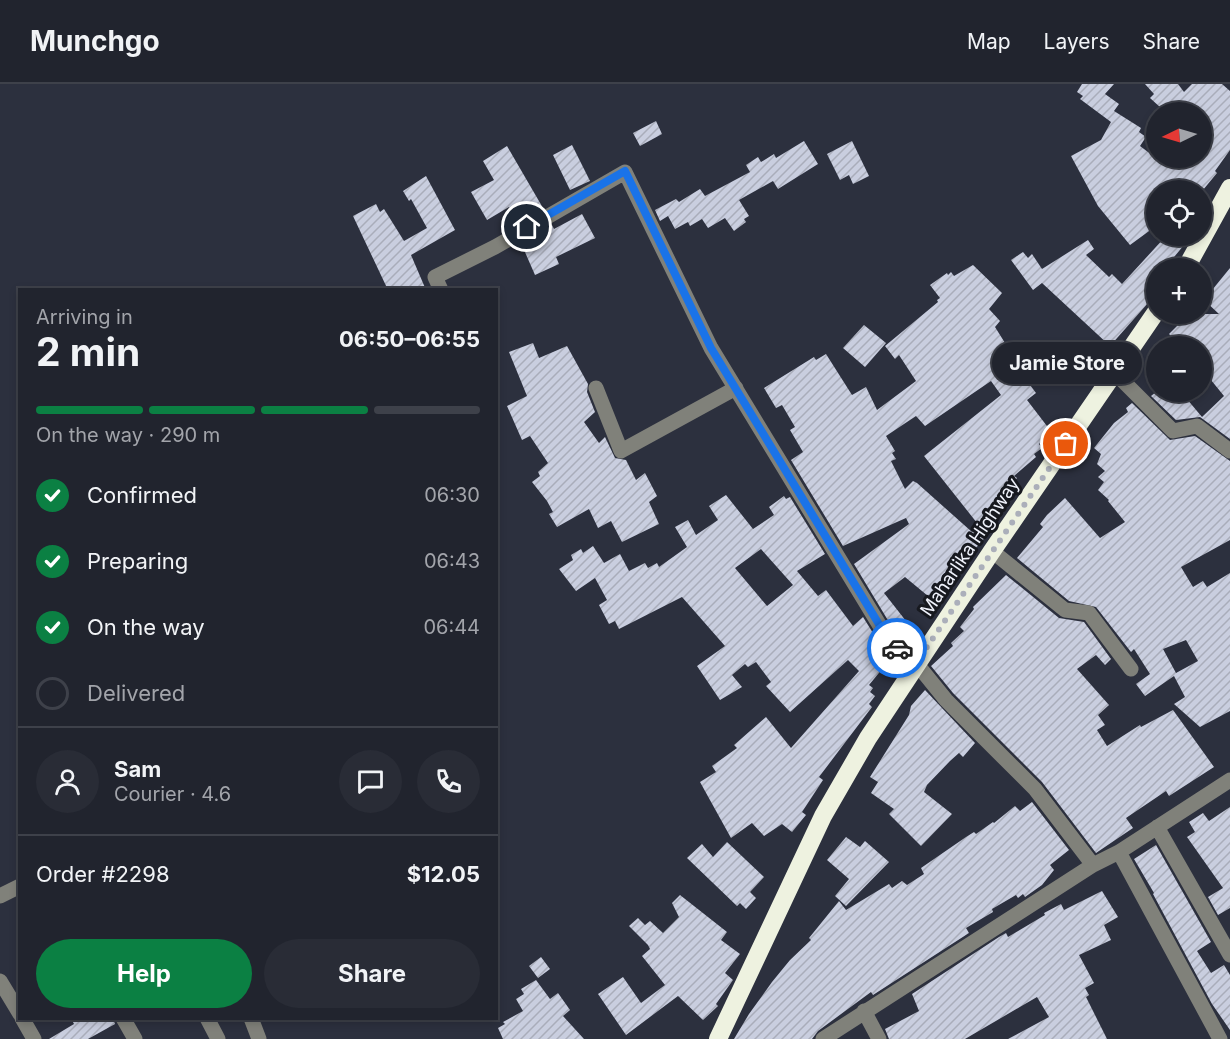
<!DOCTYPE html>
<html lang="en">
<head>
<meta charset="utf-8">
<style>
  :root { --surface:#21242e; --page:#292c36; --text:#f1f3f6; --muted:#a2a4aa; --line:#3e414a; --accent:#0b8043 }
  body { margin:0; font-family:Inter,sans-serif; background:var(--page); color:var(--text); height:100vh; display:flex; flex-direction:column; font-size:22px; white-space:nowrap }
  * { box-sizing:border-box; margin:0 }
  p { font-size:20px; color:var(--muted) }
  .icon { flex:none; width:33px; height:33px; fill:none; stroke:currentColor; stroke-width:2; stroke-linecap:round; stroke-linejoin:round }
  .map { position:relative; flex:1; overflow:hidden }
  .details { position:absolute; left:18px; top:204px; width:480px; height:732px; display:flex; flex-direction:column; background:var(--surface); border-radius:0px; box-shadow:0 3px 9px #0003,0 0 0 2px var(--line) }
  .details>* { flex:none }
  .needle { width:39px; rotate:265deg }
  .tools { position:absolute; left:1146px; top:18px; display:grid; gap:12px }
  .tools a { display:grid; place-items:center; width:66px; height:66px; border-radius:50%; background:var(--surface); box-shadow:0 3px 9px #0003,0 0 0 2px var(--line); font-size:30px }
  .pin { position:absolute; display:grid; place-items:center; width:51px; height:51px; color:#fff; margin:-26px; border:3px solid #fff; border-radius:50%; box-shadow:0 2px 6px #0007 }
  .courier { position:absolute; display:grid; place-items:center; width:60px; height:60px; margin:-30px; border:4px solid #1a73e8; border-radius:50%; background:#fff; color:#222; box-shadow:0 2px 8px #0007 }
  .bubble { position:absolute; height:42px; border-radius:21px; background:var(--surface); box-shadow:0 3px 9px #0003,0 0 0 2px var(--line); font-size:20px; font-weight:700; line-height:42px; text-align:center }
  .overview em { font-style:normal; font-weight:700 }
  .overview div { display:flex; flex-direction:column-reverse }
  .overview { display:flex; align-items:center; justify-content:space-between; height:102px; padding:0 18px }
  h1 { font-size:39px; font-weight:700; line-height:45px }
  .bar { display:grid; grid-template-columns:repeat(4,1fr); gap:9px 6px; align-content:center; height:72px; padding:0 18px }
  .bar i { height:8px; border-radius:4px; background:var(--line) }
  .bar .active { background:var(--accent) }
  .bar p { grid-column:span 4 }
  .line { display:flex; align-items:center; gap:15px; padding:0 18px; border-top:2px solid var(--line) }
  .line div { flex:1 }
  .round { display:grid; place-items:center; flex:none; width:63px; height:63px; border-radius:32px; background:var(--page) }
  ol { padding:0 18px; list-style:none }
  li { display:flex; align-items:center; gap:18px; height:66px }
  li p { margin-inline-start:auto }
  li .icon { padding:6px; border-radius:50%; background:var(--accent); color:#fff; stroke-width:4 }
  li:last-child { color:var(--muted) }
  li i { width:33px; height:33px; border:3px solid var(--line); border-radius:50% }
  .cta { display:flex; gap:12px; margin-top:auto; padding:12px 18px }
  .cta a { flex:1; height:69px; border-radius:36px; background:var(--accent); color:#fff; font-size:24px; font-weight:700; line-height:69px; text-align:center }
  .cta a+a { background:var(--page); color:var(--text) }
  header { display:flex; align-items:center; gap:36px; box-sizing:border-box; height:84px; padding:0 30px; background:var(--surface); border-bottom:2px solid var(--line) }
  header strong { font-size:28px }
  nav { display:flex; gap:33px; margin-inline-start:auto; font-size:21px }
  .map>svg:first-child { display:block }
</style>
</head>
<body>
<header>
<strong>Munchgo</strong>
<nav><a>Map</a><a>Layers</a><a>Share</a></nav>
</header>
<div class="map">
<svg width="1230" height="955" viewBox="0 0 1230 955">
  <defs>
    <pattern id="building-hatch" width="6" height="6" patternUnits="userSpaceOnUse" patternTransform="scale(1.5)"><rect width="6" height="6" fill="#c9cedf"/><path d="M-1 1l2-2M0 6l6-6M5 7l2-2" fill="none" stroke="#a9adba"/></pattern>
  </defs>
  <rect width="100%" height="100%" fill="#2c303e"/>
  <path fill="url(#building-hatch)" fill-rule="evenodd" d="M1082,0H1114L1105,10L1119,20L1114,27L1141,44L1139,48L1146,53L1140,62L1156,74H1202V28H1172L1164,20L1161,24L1150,14L1154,10L1145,0H1178L1184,8L1192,0H1222L1230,7V66L1215,87L1217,89L1203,106H1156V142L1130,161L1098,122L1071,72L1101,56L1111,38L1080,15L1083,12L1077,8Z
    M656,37L662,50L640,62L633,49Z
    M804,57L818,80L778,105L773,97L739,116L749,132L744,135L746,138L734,147L725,134L708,144L702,135L690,142L688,138L675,145L668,132L660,137L655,126L676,115L679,118L700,105L705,112L750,88L746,81L758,73L761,78L774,70L776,74Z
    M852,57L869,92L853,100L849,91L840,96L827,70Z
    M572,61L590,97L570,106L553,71Z
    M507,62L543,124L518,139L509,123L487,136L471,108L494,96L483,77Z
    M426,92L455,146L411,171L426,206H388L353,132L376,120L380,128L384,125L404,157L427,144L411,115L409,117L403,107Z
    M582,130L595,154L556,173L559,180L535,191L521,159L552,141L554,145Z
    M1166,152H1173L1184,161L1165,184H1156V210L1110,262L1042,199L1033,206L1011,176L1023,168L1028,174L1032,170L1042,185L1088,156L1094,165L1086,171L1109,193L1112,190L1122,200Z
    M973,181L1002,209L989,225L1000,237L995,243L1020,283L1018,285L1036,309L1027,316L1050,346L1041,353L1044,355L1039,360L1042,364L1034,370L1036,373L1014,392L1017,394L999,415L1003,418L992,432L995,434L984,447L988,450L970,471L965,467L942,492L944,495L933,508L928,512L905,493L884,509L917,551L907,560L898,553L854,480L909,440L906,434L843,462L791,376L803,368L790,346L795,343L782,321L776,324L764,304L814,273L816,276L826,270L852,311L866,303L877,326L916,297L899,271L895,275L885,262L938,218L937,216L940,214L930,201L947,189L948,191L951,188L954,192ZM991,297L1001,311L924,372L981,444L978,442L972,448L917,399L913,397L905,405L891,377L896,375L892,369L895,367L886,352L916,332L925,342Z
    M1230,184V355L1200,333L1176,336L1151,312L1156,308H1181L1202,333L1224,312L1202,285V262H1182L1169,250L1189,230H1219L1204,216Z
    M864,241L886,259L865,283L843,264Z
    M533,259L539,274L567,262L588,300L587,308L595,328L584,338L599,359L605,353L615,374L626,376L636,396L645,389L657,412L649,418L659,440L622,458L611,437L598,444L589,425L557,443L549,430L553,428L547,417L532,398L540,392L538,388L548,379L530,352L522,356L507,322L527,312L509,268Z
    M1132,319L1170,356L1195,352L1230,377V456L1181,483L1193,503L1203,497L1207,503L1230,489V627L1200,643L1174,620L1185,613L1174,592L1145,612L1136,600L1150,590L1134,565L1131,568L1096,523L1069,517L1017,474L1043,443L1040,440L1047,431L1065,414L1100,454L1125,438L1108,417L1109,416L1098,406L1104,398L1098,393L1105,387L1097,380L1101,370L1094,364L1114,339L1128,328L1126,324ZM1186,556L1198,577L1176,589L1163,565Z
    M726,411L753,445L774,431L769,423L784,412L786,415L790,413L825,470L797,487L818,512L826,506L853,542L863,533L883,565L892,573L869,601L873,604L870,608L875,612L869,620L872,623L819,693L823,696L802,728L806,731L792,748L782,740L764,752L752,739L731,754L700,698L716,688L712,682L737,664L734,661L766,633L791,664L859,587L848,576L790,628L766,602L771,598L756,578L748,583L745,580L732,591L742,603L720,616L697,582L725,562L682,513L619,545L615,537L609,540L599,521L607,516L595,494L576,507L559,485L573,476L571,471L581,465L583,469L593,462L604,479L620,470L629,487L645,479L648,484L657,479L659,483L687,463L675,443L688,436L696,451L718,436L709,422ZM761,465L793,501L767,522L735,484Z
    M1006,491L1059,534L1084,538L1111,575L1105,581L1096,571L1077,585L1109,621L1098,631L1105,641L1097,646L1107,662L1140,641L1141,643L1173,626L1214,683L1169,712L1166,707L1126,734L1133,744L1096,769L1042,698L953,609L931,582L953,562L951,559L964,547L960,543L974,525L973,523Z
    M925,606L975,659L963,673L959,669L950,677L927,701L924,708L952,730L921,762L889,730L894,725L871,709L878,698L870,693L909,631L911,622Z
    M1032,718L1069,766L1050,781L1054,786L1042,801L1025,813L1023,810L1018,814L1016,811L992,825L993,828L966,844L969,849L873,911L871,908L818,947L812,955H734L749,930L772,898L790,876L811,856L809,854L839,817L846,826L889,800L892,804L902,797L907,801L924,790L921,784L966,753L974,748L976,750L993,738L994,739L1015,722L1020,727Z
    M1230,723V824L1218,831L1208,813L1223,804L1187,753L1195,748L1189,738L1203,729L1209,737Z
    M846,753L860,763L865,757L889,778L846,822L835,812L849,795L827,776Z
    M727,758L764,793L750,808L756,814L746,825L740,819L737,822L687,774L702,760L713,773Z
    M1156,761L1211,858L1197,867L1211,889L1224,881L1230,891V946L1212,920L1153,810L1154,809L1134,775Z
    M1102,807L1118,833L1104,841L1111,856L1079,871L1094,899L1085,904L1089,911L1086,913L1107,955H1008L1049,933L1037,913L965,955H889L885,945L919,927L912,910L999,853L1006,849L1008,853L1045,831L1044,829L1061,820L1064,826Z
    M680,811L727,848L721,856L740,870L725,889L733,896L716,920L718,922L703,936L678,912L626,951L598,910L623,893L641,919L665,901L642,872L650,865L648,861L629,842L638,834L645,841L650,837L663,849L679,833L672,819Z
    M541,873L550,885L538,894L529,882Z
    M536,896L550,915L558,909L570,926L563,932L584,955H503L498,944L505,940L503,938L523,927L516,915L524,910L521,905Z
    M71,934H113L115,940L88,955H49L74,940Z"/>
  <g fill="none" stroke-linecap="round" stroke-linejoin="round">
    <path stroke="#80817a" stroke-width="15" d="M441,206L435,193L495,163L625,88L711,264L891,560L916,579L946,616L1035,705L1093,781
      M1115,289L1173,347L1197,342L1230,367
      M596,304L621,367L736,304
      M992,467L1065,526L1089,529L1131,585
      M1157,743L1230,871
      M1119,768L1220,955
      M0,812L20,802
      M0,897L20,930
      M864,927L879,955
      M22,934L34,955
      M123,934L135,955
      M207,934L218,955
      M251,934L259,955
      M823,955L1093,781L1119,768L1230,696"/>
    <path stroke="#eef2e0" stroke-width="18" d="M1186,184L1230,104
      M718,955L823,732L868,654L992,467L1156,228"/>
  </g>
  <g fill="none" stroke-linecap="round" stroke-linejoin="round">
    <path stroke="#abafba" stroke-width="6" stroke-dasharray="0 10.8" d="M897,564L916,579L1066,360"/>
    <path stroke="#1a73e8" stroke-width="8" d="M527,143L625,87L711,264L891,560L897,564"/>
  </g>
  <g text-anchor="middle" stroke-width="6" stroke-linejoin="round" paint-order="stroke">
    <g font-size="18" fill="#f0f3fc" stroke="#17191f">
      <text transform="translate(970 463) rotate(-56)" y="6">Maharlika Highway</text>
    </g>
  </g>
</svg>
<div class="tools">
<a><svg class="needle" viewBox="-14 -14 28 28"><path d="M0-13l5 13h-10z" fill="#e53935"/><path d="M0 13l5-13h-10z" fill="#a2a4aa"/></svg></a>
<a><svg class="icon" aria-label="locate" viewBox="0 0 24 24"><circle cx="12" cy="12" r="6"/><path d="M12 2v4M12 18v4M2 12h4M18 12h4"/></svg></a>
<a>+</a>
<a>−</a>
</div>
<div class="pin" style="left:1066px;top:360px;background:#ea580c"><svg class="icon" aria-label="bag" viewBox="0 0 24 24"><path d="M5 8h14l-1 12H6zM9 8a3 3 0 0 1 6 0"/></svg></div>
<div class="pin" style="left:527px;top:143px;background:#1f2937"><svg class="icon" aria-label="home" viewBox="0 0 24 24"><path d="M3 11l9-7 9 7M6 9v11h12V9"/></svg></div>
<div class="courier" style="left:897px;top:564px"><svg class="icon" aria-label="car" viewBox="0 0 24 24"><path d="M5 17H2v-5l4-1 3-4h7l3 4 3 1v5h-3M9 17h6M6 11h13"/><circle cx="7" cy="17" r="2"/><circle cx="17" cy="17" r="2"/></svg></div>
<div class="bubble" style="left:992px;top:258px;width:150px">Jamie Store</div>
<section class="details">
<div class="overview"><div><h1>2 min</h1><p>Arriving in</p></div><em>06:50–06:55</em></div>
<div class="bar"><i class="active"></i><i class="active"></i><i class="active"></i><i></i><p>On the way · 290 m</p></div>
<ol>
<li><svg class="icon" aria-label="check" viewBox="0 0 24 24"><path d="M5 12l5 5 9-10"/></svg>Confirmed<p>06:30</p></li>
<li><svg class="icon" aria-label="check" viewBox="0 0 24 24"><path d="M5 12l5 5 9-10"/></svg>Preparing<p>06:43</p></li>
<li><svg class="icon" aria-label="check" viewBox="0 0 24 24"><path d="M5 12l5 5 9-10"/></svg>On the way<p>06:44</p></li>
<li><i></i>Delivered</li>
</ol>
<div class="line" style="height:108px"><a class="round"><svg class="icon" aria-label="person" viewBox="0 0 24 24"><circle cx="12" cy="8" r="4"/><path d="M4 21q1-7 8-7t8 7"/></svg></a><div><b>Sam</b><p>Courier · 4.6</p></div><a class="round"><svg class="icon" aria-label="chat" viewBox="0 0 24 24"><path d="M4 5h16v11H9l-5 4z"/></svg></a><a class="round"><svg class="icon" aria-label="phone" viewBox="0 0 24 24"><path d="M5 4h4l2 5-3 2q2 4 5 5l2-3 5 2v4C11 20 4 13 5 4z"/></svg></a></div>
<div class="line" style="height:78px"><div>Order #2298</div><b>$12.05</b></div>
<div class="cta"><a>Help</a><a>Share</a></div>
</section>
</div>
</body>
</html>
